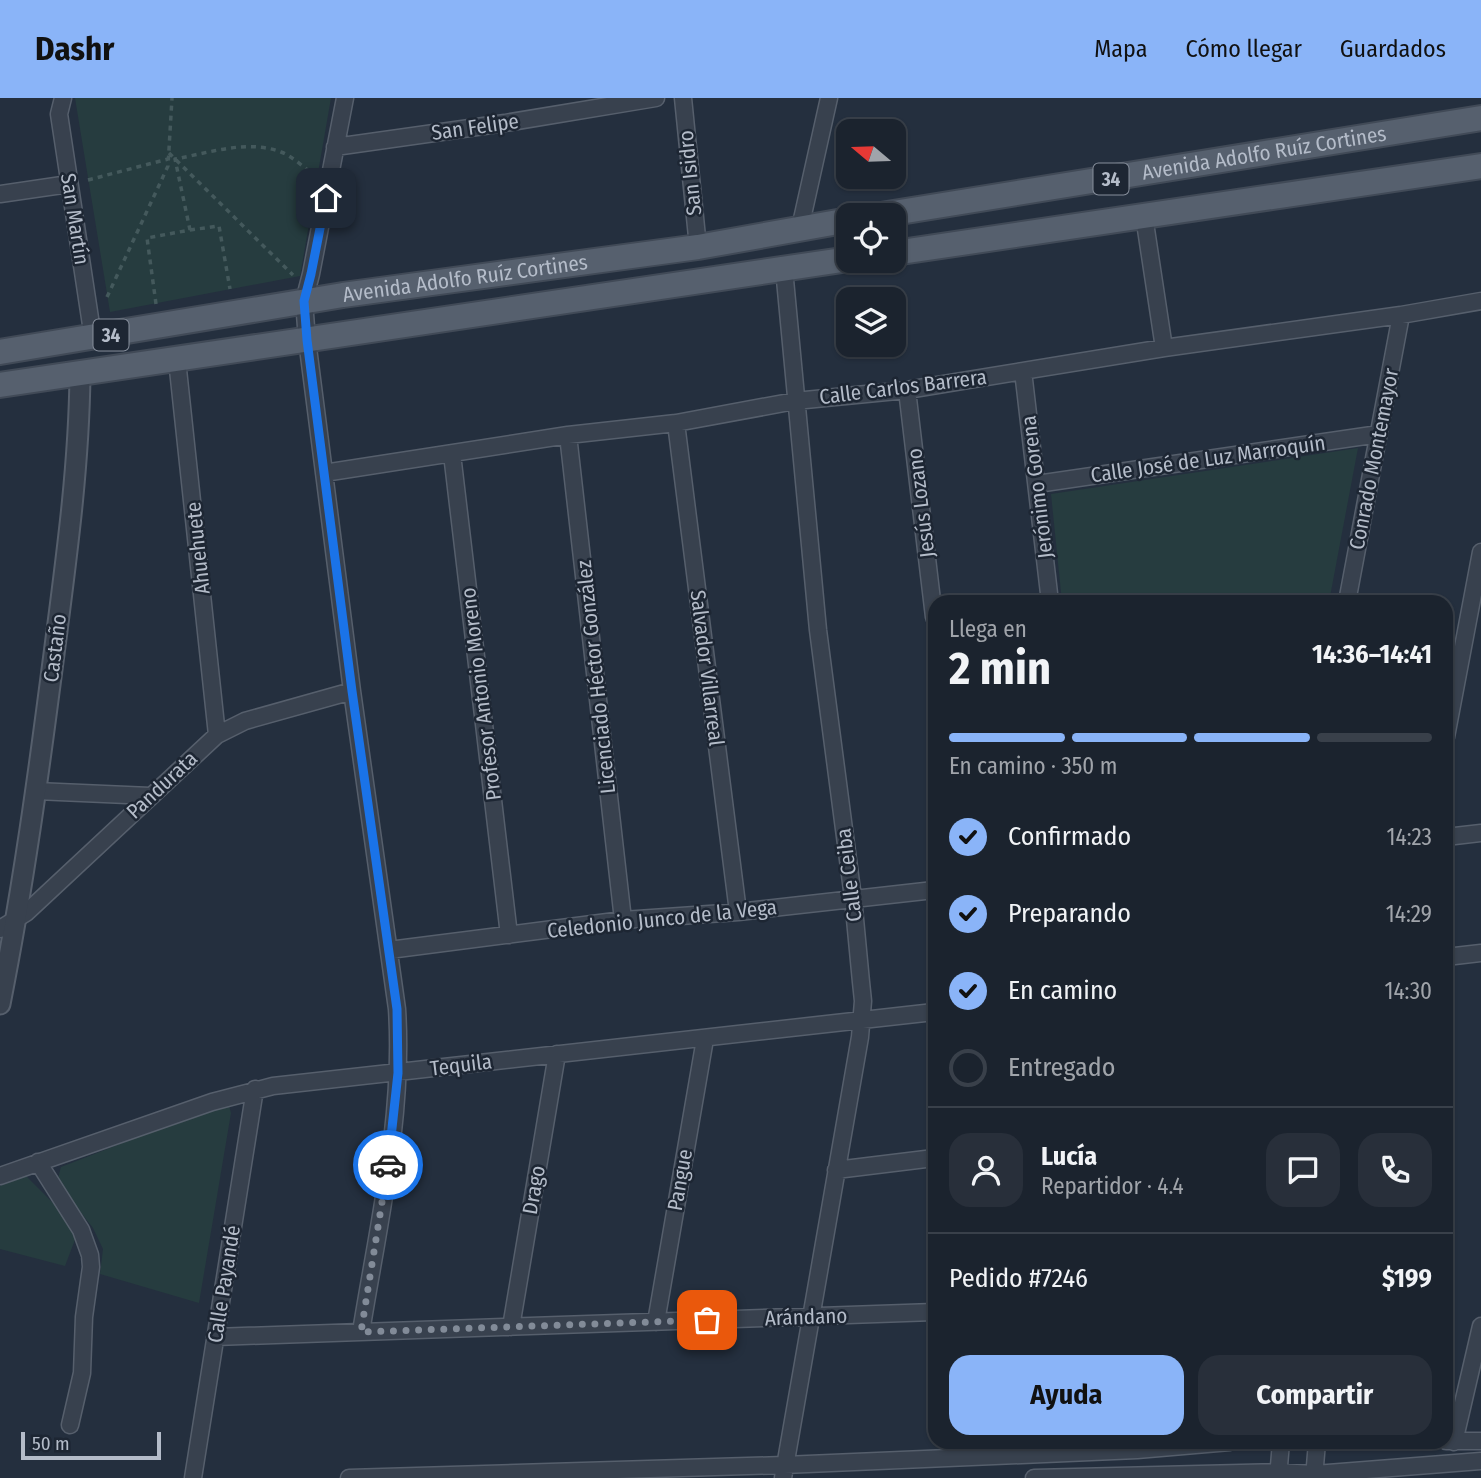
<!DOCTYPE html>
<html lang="es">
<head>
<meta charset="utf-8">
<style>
  :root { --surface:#1b232e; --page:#282f3a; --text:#f1f3f6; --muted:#a0a4aa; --line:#39404a; --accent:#8ab4f8 }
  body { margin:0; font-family:"Fira Sans Condensed",sans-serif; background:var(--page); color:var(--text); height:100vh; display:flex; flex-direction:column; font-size:26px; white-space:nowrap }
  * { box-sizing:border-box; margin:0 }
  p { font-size:23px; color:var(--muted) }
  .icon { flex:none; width:38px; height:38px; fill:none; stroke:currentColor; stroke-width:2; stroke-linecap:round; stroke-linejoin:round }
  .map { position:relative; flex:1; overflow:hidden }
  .side { position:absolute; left:928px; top:497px; width:525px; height:854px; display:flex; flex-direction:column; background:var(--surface); border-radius:21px; box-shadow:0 2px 5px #0004,0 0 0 2px var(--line) }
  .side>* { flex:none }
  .needle { width:46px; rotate:289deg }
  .buttons { position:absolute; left:836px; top:21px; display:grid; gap:14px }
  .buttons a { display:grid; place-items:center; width:70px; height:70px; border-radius:14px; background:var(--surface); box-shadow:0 2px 5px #0004,0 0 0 2px var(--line); font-size:35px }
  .scale { position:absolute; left:21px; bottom:18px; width:140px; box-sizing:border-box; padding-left:7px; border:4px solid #b4bcc9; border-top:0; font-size:19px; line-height:24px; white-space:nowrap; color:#b4bcc9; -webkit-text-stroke:5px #1d2633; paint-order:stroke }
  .pin { position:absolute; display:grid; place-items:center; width:60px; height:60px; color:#fff; margin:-30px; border-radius:14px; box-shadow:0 4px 10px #0006 }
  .courier { position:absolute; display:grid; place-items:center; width:70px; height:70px; margin:-35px; border:5px solid #1a73e8; border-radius:50%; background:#fff; color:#222; box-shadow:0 2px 9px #0007 }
  .head em { font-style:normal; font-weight:700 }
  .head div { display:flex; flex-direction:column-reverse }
  .head { display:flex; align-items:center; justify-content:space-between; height:119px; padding:0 21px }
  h1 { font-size:46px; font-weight:700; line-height:52px }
  .bar { display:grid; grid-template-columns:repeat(4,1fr); gap:10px 7px; align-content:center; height:84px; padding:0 21px }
  .bar i { height:9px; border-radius:5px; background:var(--line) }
  .bar .current { background:var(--accent) }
  .bar p { grid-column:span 4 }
  .line { display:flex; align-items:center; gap:18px; padding:0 21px; border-top:2px solid var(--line) }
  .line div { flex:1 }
  .round { display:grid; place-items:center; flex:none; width:74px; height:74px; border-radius:21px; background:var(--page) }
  ol { padding:0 21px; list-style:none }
  li { display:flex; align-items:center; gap:21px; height:77px }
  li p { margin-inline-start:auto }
  li .icon { padding:7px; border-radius:50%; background:var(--accent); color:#111; stroke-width:4 }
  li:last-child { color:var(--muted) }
  li i { width:38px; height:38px; border:4px solid var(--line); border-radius:50% }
  .action { display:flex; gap:14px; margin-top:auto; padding:14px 21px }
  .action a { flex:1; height:80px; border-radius:21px; background:var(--accent); color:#111; font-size:28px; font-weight:700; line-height:80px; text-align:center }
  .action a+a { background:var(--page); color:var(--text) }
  header { display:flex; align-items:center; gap:42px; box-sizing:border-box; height:98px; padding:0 35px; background:var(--accent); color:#111 }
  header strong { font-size:33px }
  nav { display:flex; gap:38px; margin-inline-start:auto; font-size:24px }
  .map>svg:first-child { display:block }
</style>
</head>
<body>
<header>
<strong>Dashr</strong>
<nav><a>Mapa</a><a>Cómo llegar</a><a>Guardados</a></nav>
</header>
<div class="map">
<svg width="1481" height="1380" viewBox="0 0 1481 1380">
  <rect width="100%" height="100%" fill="#242f3e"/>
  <path fill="#263c3f" d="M75,0H331L300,178L110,214Z
    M1358,350L1329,504H1062L1051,396Z
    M228,1004L231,1015L199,1205L100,1176L103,1151L93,1130L57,1084L61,1069Z
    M26,1078L54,1106L76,1139L65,1168L0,1151V1088Z"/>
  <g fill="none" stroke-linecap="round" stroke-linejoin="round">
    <g stroke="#565f6c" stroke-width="19">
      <path id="minor" d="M63,0L59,16L93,240
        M345,0L311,176L304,203L307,242L352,593L397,911C404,1019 378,1128 361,1234
        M683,0L698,149
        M335,49L505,25L656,0
        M0,96L69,86
        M1144,118L1164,250
        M800,130L829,0
        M177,262L217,637
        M1023,273L1050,504
        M907,292L934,519
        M676,325L738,814
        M568,337L623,822
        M452,356L509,837
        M324,375L568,337L676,325L795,303L907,292L1164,250L1401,217L1481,203
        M1037,386L1379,336
        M1347,504L1401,217
        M1446,639L1481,454
        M36,693L150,698
        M1446,739L1481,735
        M0,831L26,815L217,637L245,623L352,593
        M389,852L623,822L738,814L934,792
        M1446,859L1481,855
        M38,1064L81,1132L90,1157L91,1169L84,1219L82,1275L70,1327
        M836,1072L934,1060
        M0,1078L212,1004L273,988L934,914
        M656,1224L705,941
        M511,1229L557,956
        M215,1239L934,1214
        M1446,1343H1481
        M1454,1344L1481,1228
        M193,1380L255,991
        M349,1380L784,1367L1137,1352L1230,1344
        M783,1380L860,939L863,903L861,884L853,800L818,532L784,171
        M1034,1380L1278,1374L1315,1376L1481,1363
        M1278,1380L1281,1344
        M1314,1380L1317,1344"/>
    </g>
    <g stroke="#565f6c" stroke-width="23">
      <path id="tertiary" d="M0,906C23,790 39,673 54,556C66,463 79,370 80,276"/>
    </g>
    <g stroke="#414a57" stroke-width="28">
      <g id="primary">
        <path id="s1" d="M881,117L1481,20"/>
        <path d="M894,155L1481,68"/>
        <path id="s2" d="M0,254L343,197L698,149L849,122"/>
        <path d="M0,287L849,161"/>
      </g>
    </g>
    <path stroke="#44595c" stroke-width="3.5" stroke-dasharray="5 5" stroke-linecap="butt" d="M169,55L293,177
      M88,82L168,61
      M190,132L219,128L230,191
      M107,199L168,68L172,0
      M156,206L147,140L190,132L175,61C209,55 247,41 281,54C292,58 303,69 313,76"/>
    <use href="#minor" stroke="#38414e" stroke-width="16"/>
    <use href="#tertiary" stroke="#38414e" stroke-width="19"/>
    <use href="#primary" stroke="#56606e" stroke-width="24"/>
  </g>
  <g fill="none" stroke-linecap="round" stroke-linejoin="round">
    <path stroke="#828b98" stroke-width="7" stroke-dasharray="0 12.6" d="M388,1067L361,1234L707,1222"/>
    <path stroke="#1a73e8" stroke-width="9" d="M326,100L311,176L304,203L307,242L352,593L397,911L398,975L388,1067"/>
  </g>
  <g text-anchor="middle" stroke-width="5" stroke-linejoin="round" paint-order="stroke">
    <g fill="#1d2633" stroke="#878f9c" stroke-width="2">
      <rect x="1093.5" y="65.5" width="35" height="31" rx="5"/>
      <rect x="93.5" y="221.5" width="35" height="31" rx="5"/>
    </g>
    <g font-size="19" font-weight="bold" fill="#b4bcc9">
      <text x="1111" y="88">34</text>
      <text x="111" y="244">34</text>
    </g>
    <g font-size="21" fill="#b4bcc9" stroke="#1d2633">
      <text transform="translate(475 29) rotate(-8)" y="7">San Felipe</text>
      <text dy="7" stroke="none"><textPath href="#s1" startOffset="388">Avenida Adolfo Ruíz Cortines</textPath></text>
      <text transform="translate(690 75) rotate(-96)" y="7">San Isidro</text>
      <text transform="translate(75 121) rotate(81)" y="7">San Martín</text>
      <text dy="7" stroke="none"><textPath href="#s2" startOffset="471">Avenida Adolfo Ruíz Cortines</textPath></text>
      <text transform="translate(903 289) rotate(-7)" y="7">Calle Carlos Barrera</text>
      <text transform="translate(1208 361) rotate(-8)" y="7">Calle José de Luz Marroquín</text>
      <text transform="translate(1374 361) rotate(-79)" y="7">Conrado Montemayor</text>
      <text transform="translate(1037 389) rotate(-97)" y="7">Jerónimo Gorena</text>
      <text transform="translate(921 405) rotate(-97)" y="7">Jesús Lozano</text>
      <text transform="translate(198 450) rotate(-96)" y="7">Ahuehuete</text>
      <text transform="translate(55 550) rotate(-83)" y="7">Castaño</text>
      <text transform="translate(707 570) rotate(83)" y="7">Salvador Villarreal</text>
      <text transform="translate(596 579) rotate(-96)" y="7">Licenciado Héctor González</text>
      <text transform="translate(481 596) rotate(-97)" y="7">Profesor Antonio Moreno</text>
      <text transform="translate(162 687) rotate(-43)" y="7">Pandurata</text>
      <text transform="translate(849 777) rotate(-97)" y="7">Calle Ceiba</text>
      <text transform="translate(662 821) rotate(-6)" y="7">Celedonio Junco de la Vega</text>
      <text transform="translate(461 967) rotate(-7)" y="7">Tequila</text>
      <text transform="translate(680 1082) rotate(-80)" y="7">Pangue</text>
      <text transform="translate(534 1092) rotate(-80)" y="7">Drago</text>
      <text transform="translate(224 1186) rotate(-81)" y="7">Calle Payandé</text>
      <text transform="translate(806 1219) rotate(-2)" y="7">Arándano</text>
    </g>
  </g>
</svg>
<div class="buttons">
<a><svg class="needle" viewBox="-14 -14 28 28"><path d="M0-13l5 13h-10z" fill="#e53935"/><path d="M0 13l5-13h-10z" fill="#a0a4aa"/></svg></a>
<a><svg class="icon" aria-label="locate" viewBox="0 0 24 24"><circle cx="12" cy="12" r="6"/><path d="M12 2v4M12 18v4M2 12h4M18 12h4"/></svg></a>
<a><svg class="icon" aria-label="layers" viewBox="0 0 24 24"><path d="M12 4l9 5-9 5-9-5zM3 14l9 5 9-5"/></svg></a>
</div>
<div class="scale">50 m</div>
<div class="pin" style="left:707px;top:1222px;background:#ea580c"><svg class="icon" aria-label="bag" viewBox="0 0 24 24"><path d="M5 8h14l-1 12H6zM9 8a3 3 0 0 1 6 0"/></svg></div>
<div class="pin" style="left:326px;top:100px;background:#1f2937"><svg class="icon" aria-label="home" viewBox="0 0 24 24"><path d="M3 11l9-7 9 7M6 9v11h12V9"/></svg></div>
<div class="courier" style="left:388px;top:1067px"><svg class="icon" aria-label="car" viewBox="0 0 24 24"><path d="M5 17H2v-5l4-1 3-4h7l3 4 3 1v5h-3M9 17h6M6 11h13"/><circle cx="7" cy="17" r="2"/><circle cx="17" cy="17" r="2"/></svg></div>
<section class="side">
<div class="head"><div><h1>2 min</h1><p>Llega en</p></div><em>14:36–14:41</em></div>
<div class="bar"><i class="current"></i><i class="current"></i><i class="current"></i><i></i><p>En camino · 350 m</p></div>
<ol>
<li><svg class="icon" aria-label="check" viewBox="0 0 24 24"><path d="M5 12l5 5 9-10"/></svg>Confirmado<p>14:23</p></li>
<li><svg class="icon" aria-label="check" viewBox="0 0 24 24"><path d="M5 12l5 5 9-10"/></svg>Preparando<p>14:29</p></li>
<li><svg class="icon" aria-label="check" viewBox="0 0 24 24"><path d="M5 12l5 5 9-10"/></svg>En camino<p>14:30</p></li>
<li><i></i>Entregado</li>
</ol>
<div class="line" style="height:126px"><a class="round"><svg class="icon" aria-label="person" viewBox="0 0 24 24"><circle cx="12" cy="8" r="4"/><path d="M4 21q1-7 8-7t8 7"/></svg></a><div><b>Lucía</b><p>Repartidor · 4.4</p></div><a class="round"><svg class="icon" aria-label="chat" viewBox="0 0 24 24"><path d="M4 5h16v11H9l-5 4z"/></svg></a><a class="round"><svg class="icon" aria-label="phone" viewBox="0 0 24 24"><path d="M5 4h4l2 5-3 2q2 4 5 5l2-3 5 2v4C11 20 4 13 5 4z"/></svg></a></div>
<div class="line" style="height:91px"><div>Pedido #7246</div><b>$199</b></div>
<div class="action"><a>Ayuda</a><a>Compartir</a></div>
</section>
</div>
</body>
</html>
